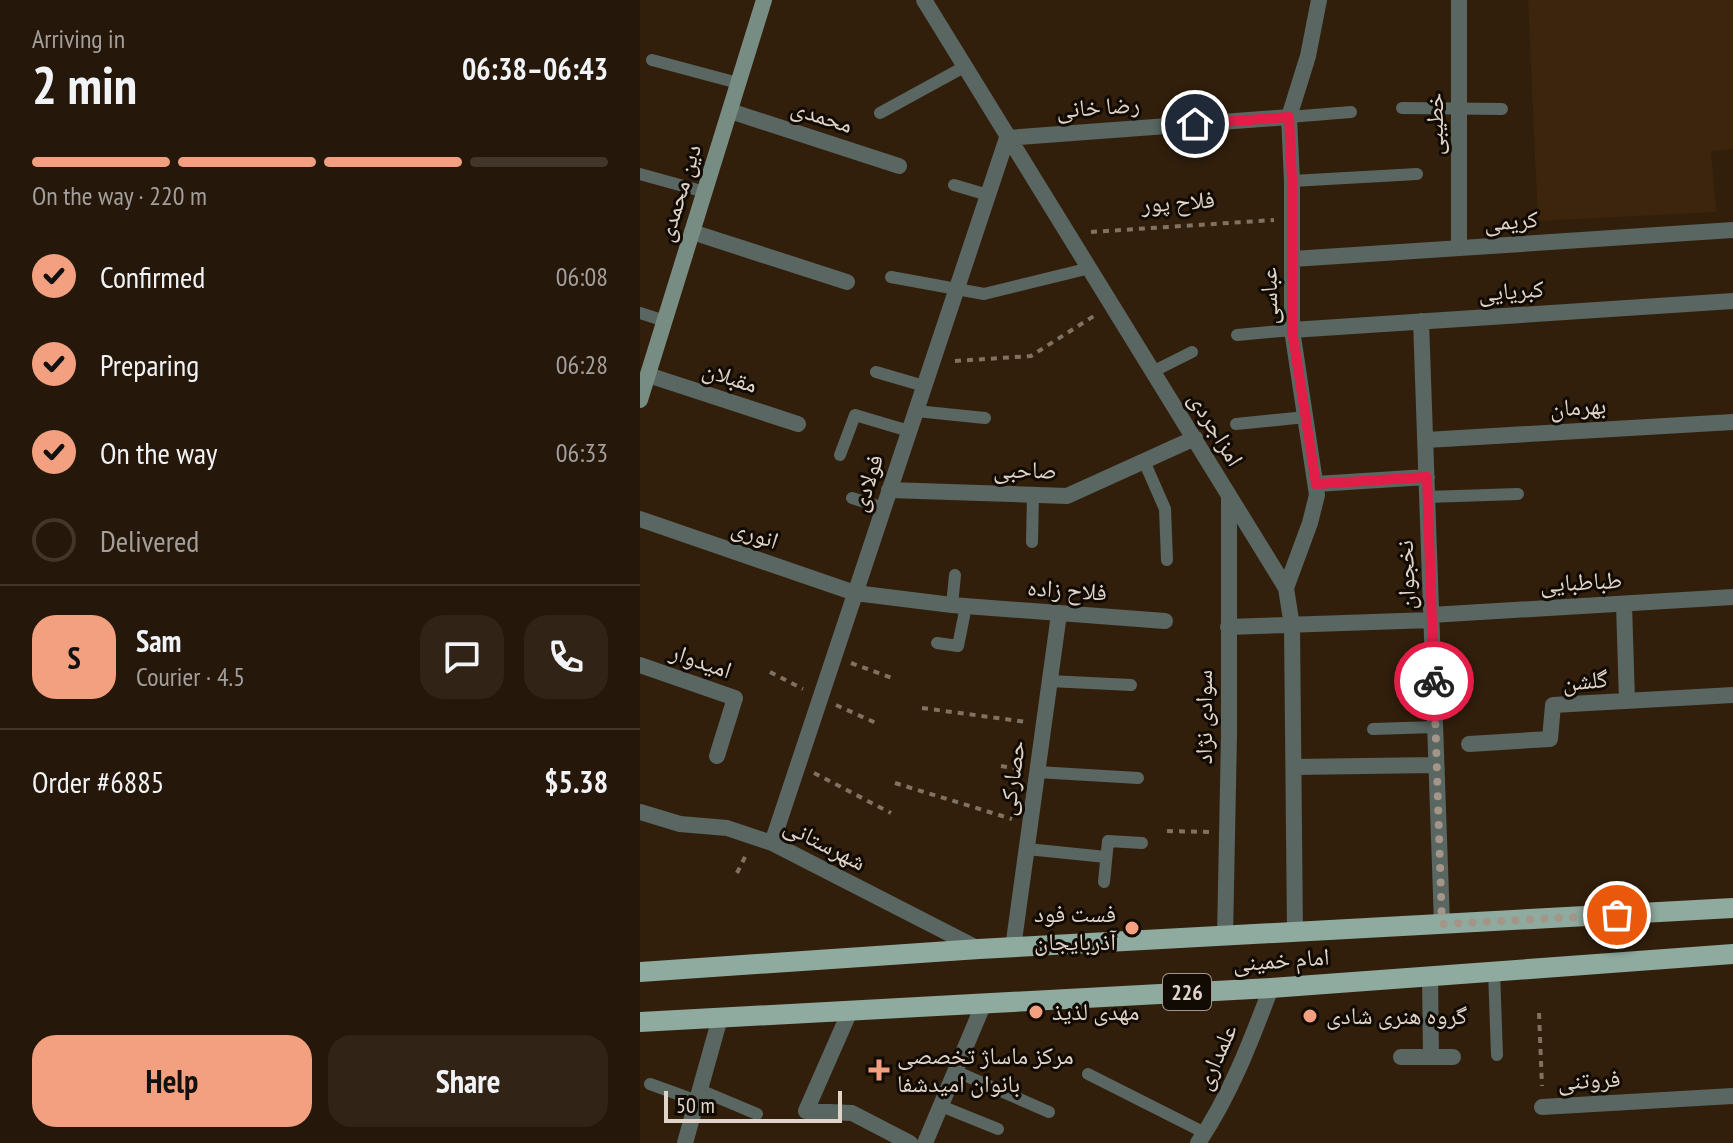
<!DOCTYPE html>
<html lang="en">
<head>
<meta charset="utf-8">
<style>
  :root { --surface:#251709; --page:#312417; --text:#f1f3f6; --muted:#a39f9c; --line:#42362a; --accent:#f2a07f }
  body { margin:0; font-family:"PT Sans Narrow","Noto Naskh Arabic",sans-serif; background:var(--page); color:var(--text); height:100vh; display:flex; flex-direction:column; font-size:30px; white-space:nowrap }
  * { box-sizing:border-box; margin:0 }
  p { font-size:26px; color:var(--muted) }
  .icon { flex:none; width:44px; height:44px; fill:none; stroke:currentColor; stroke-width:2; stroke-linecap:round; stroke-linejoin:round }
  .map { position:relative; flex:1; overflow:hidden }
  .sheet { display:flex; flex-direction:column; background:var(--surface); width:640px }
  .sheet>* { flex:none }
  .scale { position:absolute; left:24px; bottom:20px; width:178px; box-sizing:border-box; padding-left:8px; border:4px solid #e0d4c9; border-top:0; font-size:22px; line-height:28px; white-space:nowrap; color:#e0d4c9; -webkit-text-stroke:6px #120b04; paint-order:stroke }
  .pin { position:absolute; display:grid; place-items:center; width:68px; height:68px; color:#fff; margin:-34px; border:4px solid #fff; border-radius:50%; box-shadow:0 2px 8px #0007 }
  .courier { position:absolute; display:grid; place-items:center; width:80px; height:80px; margin:-40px; border:6px solid #e11d48; border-radius:50%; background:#fff; color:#222; box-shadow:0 2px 10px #0007 }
  .summary em { font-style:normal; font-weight:700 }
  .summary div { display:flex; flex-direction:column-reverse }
  .summary { display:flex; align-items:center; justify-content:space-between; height:136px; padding:0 32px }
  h1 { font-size:52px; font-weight:700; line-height:60px }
  .bar { display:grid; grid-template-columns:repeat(4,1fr); gap:12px 8px; align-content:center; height:96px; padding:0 32px }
  .bar i { height:10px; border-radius:6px; background:var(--line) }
  .bar .selected { background:var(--accent) }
  .bar p { grid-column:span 4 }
  .line { display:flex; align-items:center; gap:20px; padding:0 32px; border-top:2px solid var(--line) }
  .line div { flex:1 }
  .round { display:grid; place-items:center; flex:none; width:84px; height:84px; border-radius:24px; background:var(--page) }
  ol { padding:0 32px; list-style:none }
  li { display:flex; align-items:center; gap:24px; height:88px }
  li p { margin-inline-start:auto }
  li .icon { padding:8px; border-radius:50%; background:var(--accent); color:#111; stroke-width:4 }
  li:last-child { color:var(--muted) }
  li i { width:44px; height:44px; border:4px solid var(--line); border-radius:50% }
  .cta { display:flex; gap:16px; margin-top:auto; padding:16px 32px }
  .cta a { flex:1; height:92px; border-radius:24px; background:var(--accent); color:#111; font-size:32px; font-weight:700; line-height:92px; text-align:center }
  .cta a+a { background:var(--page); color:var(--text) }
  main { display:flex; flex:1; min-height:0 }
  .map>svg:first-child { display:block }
</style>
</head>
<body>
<main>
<section class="sheet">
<div class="summary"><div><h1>2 min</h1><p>Arriving in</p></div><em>06:38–06:43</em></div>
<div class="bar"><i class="selected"></i><i class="selected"></i><i class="selected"></i><i></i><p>On the way · 220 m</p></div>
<ol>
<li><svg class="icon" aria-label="check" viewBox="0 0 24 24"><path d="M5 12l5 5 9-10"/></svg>Confirmed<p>06:08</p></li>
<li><svg class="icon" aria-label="check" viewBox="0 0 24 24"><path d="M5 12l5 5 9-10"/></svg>Preparing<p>06:28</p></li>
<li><svg class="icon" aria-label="check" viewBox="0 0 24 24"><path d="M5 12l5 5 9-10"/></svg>On the way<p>06:33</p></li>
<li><i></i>Delivered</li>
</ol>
<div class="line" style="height:144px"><b class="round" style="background:var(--accent);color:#111">S</b><div><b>Sam</b><p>Courier · 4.5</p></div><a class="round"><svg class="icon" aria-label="chat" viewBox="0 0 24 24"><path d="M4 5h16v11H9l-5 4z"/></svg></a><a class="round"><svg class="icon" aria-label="phone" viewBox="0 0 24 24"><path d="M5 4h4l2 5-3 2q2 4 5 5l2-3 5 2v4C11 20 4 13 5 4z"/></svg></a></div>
<div class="line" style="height:104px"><div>Order #6885</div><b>$5.38</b></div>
<div class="cta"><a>Help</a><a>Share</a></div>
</section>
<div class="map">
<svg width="1093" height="1143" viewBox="0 0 1093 1143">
  <rect width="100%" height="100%" fill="#311f0c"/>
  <path fill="#3c250c" d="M888,0H1093V149L1071,151L1076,212L898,221Z"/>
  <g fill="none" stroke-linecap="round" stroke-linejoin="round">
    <path stroke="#807161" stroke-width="4" stroke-dasharray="6 6" stroke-linecap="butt" d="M451,232L634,220
      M315,361L391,356L457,314
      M211,663L252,678
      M130,672L163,689
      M196,705L236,723
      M282,708L387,722
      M558,734H571
      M361,766L378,769
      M174,773L251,813
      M255,783L372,819
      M527,831L569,832
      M97,873L107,853
      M899,1013L902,1086"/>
    <path stroke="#596661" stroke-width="12" d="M12,60L98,83
      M762,108L862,109
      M240,113L324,67
      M649,117L711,112
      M0,174L65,192
      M652,181L777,174
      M314,185L348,195
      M251,277L344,294L450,268
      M0,313L25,321
      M597,335L652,330
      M236,372L284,386
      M512,372L552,352
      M276,411L345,418
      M596,424L666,417
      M200,455L215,415L269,431
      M504,461L525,509L527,560
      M787,497L878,494
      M212,498L244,508
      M392,542L393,495
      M312,605L315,575
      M297,643L318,646L326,606
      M409,681L491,685
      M733,729L795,727
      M397,772L498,778
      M387,849L466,857
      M464,882L468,841L502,843
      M854,971L857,1055
      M315,1071L409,1112
      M448,1074L565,1133
      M10,1084L57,1101
      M60,1090L117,1114
      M301,1106L358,1129"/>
    <path stroke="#596661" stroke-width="16" d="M284,0L646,588L652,626L655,933
      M819,0V248
      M90,111L259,166
      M52,232L207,282
      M653,259L1093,230
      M781,321L802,924
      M652,330L1093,301
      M8,375L158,424
      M786,440L1093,422
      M676,484L787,477
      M249,490L427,496L555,438
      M0,519L215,593L312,605L525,621
      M646,588L670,523L677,495L652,330V181L649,117L668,56L679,0
      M984,604L987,701
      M791,615L1093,597
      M588,627L792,620
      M0,665L95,698L77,756
      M829,744L910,739L913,705L1093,695
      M654,767L796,765
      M0,812L40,824L87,828L132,843L339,949
      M132,843L367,138L649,117
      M585,937L589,735V498
      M373,948L419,614
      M210,1011L166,1111L212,1113L270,1143
      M761,1057H791L790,976
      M791,1057H813
      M902,1107L1093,1096
      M45,1143L80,1018
      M285,1143L344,1003
      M558,1143C590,1096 611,1041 631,988"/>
    <path stroke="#778d84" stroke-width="16" d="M0,400L124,0"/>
    <path stroke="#8faa9f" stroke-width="20" d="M0,972L339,949L1093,908
      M0,1022L631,988L1093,954"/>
  </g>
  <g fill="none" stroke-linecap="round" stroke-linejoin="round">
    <path stroke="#a39587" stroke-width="8" stroke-dasharray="0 14.4" d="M794,681L802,924L977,915"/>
    <path stroke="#e11d48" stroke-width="10" d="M555,124L649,117L652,181V330L676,484L787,477L794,681"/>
  </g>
  <g fill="#f2a07f" stroke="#120b04" stroke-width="3">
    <circle cx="492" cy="928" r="8"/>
    <circle cx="396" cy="1012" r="8"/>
    <circle cx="670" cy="1016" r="8"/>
    <path d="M235 1058h8v8h8v8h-8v8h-8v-8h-8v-8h8z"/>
  </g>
  <g text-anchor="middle" stroke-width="6" stroke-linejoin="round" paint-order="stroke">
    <rect fill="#120b04" stroke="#a2988e" stroke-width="2" x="523" y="974" width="48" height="36" rx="6"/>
    <g font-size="22" font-weight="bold" fill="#e0d4c9">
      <text x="547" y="1000">226</text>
    </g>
    <g font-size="24" fill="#e0d4c9" stroke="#120b04">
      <text transform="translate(458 107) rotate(-4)" y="8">رضا خانی</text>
      <text transform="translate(182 116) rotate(18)" y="8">محمدی</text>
      <text transform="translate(795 124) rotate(-90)" y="8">خطیبی</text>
      <text transform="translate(39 193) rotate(-73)" y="8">دین محمدی</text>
      <text transform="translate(538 202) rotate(-4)" y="8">فلاح پور</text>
      <text transform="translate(871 221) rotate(-4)" y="8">کریمی</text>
      <text transform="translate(871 291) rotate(-4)" y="8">کبریایی</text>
      <text transform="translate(629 296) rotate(-91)" y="8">عباسی</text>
      <text transform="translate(90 377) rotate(18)" y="8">مقبلان</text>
      <text transform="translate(938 407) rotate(-3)" y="8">بهرمان</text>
      <text transform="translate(576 429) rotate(59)" y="8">امزاجردی</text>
      <text transform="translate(385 470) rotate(1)" y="8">صاحبی</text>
      <text transform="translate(227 483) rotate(-72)" y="8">فولادی</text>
      <text transform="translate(115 534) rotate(19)" y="8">انوری</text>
      <text transform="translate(766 575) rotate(-92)" y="8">نخجوان</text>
      <text transform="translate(941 582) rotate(-3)" y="8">طباطبایی</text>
      <text transform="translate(427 590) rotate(4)" y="8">فلاح زاده</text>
      <text transform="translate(61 661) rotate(19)" y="8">امیدوار</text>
      <text transform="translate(945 681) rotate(-5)" y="8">گلشن</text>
      <text transform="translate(564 717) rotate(-90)" y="8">سوادی نژاد</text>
      <text transform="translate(372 778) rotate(-82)" y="8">حصارکی</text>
      <text transform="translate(185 844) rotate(27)" y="8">شهرستانی</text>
      <text transform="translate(641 960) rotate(-4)" y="8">امام خمینی</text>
      <text transform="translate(576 1057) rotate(-66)" y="8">علمداری</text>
      <text transform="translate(949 1080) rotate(-3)" y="8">فروتنی</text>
    </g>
    <g font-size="24" fill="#e0d4c9" stroke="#120b04" text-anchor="start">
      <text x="476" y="922" text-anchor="end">فست فود<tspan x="476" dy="28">آذربایجان</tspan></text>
      <text x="412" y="1020">مهدی لذیذ</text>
      <text x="686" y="1024">گروه هنری شادی</text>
      <text x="257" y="1064">مرکز ماساژ تخصصی<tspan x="257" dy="28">بانوان امیدشفا</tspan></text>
    </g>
  </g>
</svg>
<div class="scale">50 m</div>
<div class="pin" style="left:977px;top:915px;background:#ea580c"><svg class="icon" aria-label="bag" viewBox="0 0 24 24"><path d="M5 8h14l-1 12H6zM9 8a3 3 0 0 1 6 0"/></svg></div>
<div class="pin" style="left:555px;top:124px;background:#1f2937"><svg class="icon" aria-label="home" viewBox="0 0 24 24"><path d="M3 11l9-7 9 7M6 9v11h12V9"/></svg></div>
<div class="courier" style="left:794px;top:681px"><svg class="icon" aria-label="bike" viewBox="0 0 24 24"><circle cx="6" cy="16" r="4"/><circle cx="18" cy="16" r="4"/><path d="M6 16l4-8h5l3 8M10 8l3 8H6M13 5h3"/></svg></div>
</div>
</main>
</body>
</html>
